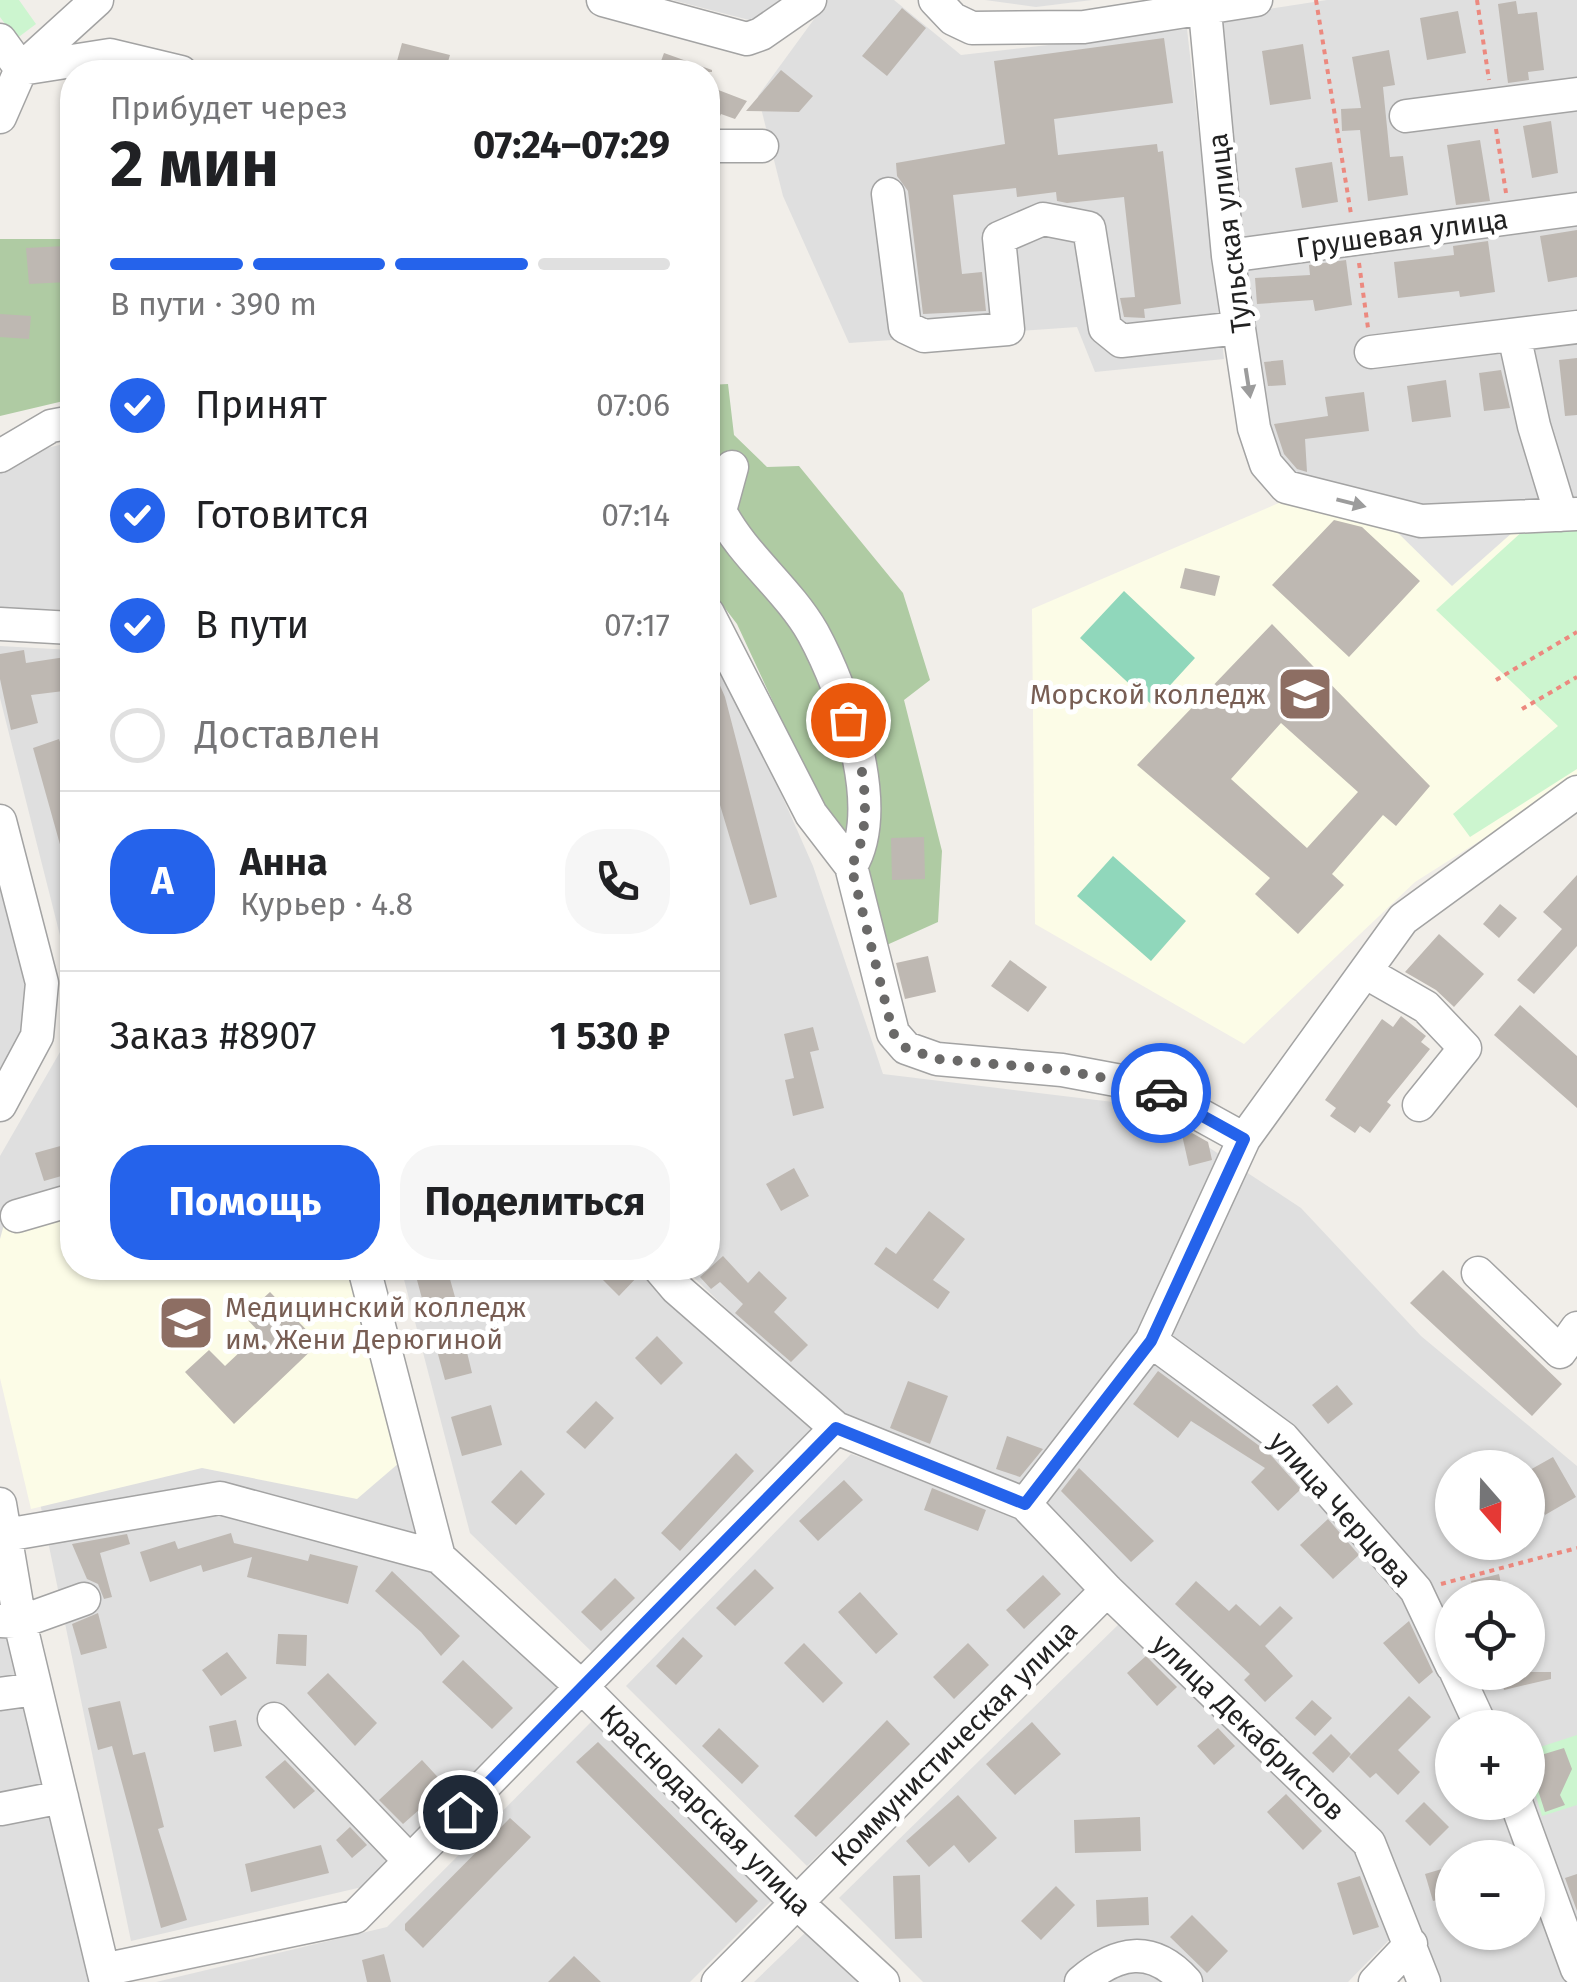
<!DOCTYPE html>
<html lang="ru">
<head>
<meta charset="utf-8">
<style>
  :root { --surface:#fff; --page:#f6f6f6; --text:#202124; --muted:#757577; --line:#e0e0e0; --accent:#2563eb }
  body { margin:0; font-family:"Fira Sans",sans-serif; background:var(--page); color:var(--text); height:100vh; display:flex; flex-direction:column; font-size:38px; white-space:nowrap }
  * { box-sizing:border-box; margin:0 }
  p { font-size:32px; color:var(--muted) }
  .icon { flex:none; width:55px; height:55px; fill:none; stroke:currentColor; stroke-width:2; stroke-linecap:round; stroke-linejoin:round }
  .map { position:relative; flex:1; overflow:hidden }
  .sheet { position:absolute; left:60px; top:60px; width:660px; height:1220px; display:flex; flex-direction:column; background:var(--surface); border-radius:40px; box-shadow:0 2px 8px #0004 }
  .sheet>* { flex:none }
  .needle { width:65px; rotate:160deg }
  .fabs { position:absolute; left:1435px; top:1450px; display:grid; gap:20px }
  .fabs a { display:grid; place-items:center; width:110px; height:110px; border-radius:50%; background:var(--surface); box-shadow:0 2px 8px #0004; font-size:50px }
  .pin { position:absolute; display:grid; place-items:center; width:85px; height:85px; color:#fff; margin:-42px; border:5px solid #fff; border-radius:50%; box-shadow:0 2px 10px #0007 }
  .courier { position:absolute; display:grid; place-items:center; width:100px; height:100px; margin:-50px; border:8px solid #2563eb; border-radius:50%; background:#fff; color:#222; box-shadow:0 2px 12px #0007 }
  .headline em { font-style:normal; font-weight:700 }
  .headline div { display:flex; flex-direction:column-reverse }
  .headline { display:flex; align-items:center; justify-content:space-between; height:170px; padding:0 50px }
  h1 { font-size:65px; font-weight:700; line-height:75px }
  .bar { display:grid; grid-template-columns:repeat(4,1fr); gap:15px 10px; align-content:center; height:120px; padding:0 50px }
  .bar i { height:12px; border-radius:8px; background:var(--line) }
  .bar .on { background:var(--accent) }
  .bar p { grid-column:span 4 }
  .line { display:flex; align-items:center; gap:25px; padding:0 50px; border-top:2px solid var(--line) }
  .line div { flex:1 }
  .round { display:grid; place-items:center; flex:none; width:105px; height:105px; border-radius:40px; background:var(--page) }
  ol { padding:0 50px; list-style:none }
  li { display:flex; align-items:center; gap:30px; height:110px }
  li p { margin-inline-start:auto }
  li .icon { padding:10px; border-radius:50%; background:var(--accent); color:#fff; stroke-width:4 }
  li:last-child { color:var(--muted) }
  li i { width:55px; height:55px; border:5px solid var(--line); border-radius:50% }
  .action { display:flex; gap:20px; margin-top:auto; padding:20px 50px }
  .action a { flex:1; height:115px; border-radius:40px; background:var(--accent); color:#fff; font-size:40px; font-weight:700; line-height:115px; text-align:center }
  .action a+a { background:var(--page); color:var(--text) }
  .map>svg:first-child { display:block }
</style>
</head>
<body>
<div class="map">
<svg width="1577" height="1982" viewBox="0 0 1577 1982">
  <rect width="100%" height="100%" fill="#f1eee9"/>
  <path fill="#dfdfdf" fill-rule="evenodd" d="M672,0H791L753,21Z
    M828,0H894L961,55L1187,29L1224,359L1095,372L1077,327L849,343L783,196L758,96Z
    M985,0H1092L1036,7Z
    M1327,0H1577V503L1425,518L1284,482L1267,449L1215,17Z
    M72,442V610L0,608V473L34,451Z
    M708,628L813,866L883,1074L1146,1106L1301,1208L1421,1336L1577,1466V1982H1436L1379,1841L1028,1496L841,1418L684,1268H708ZM1452,1468H1528V1542H1452ZM1452,1598H1528V1672H1452ZM1452,1728H1528V1802H1452ZM1452,1858H1528V1932H1452Z
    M0,646L72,650V983L0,698Z
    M0,870L31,983L23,1030L0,1068Z
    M72,1006V1268H351L429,1569L562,1687L362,1887L131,1941L23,1421L0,1362V1156L60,1052Z
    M401,1268H644L663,1292L812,1429L594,1654L470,1533Z
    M851,1454L1008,1509L1089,1589L807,1866L626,1686Z
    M0,1590L93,1982H0Z
    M1121,1622L1358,1849L1392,1937L1348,1982H923L839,1898Z
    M594,1719L774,1898L690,1982H156L387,1927Z
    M807,1931L859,1982H754Z"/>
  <path fill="#fcfce7" d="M1300,494L1577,521V779L1415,882L1244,1044L1035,924L1032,609Z
    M72,1204V1268H357L406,1457L357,1499L202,1468L31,1509L0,1378V1239L5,1221Z"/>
  <path fill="#afcba3" d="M0,239H72V399L0,416Z
    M728,384L734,435L767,467L799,466L903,593L930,680L904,700L942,851L938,922L880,948L812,786L737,624L708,586V385Z"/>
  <path fill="#ccf5cf" d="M0,0H19L36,24L16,39L0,17Z
    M1577,526V769L1470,837L1453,814L1558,726L1436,610L1525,529Z
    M1577,1735V1805L1542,1816L1528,1770V1751Z"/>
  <path fill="#90d7bb" d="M1124,591L1195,658L1152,705L1080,638Z
    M1113,856L1186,921L1151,961L1077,896Z"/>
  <path fill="#e2e2e2" d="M1395,530L1513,532L1452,586Z"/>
  <path fill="#beb8b2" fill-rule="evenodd" d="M1516,1L1518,14L1537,12L1544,70L1528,72L1529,80L1508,83L1498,4Z
    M902,8L926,28L887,76L862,56Z
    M1458,11L1466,53L1427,60L1420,18Z
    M1164,38L1173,103L1054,119L1058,155L1157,144L1158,152L1163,151L1181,304L1144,309L1145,318L1124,317L1120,298L1135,297L1124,197L1067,203L1057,201L1056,192L1017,197L1016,188L953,195L962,274L982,272L986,311L923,314L908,191L897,176L896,163L1005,144L994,61Z
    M402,43L450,55L445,72H394Z
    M1303,44L1311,99L1270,105L1262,51Z
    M1389,50L1395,85L1383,87L1390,157L1403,156L1408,195L1368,201L1360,130L1342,131L1341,109L1361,108L1352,57Z
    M664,53L712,70V72H657Z
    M781,70L813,96L799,112L746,111Z
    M708,86L747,101L735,119L721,114L715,126H708Z
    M1551,121L1558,173L1532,178L1523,126Z
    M1480,140L1490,201L1456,205L1447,145Z
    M1332,162L1338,202L1302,208L1295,168Z
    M1577,230V277L1548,282L1540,236Z
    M1488,241L1495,292L1460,297L1459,291L1398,298L1394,262L1454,255L1453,246Z
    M65,246L68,282L29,284L26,248Z
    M1346,260L1352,305L1315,311L1313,300L1257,304L1255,278L1310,275L1309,265Z
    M0,314L31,316L29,339L0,337Z
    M1577,358V415L1565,416L1559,360Z
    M1283,360L1286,385L1268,386L1264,362Z
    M1501,370L1510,408L1484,411L1479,373Z
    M1446,380L1451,417L1412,422L1407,386Z
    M1364,392L1369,431L1305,439L1307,472L1297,469L1284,454L1274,424L1328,416L1325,397Z
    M1334,520L1362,527L1420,581L1349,657L1272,585Z
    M1185,568L1220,576L1215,596L1180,588Z
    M1272,624L1430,786L1396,826L1383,815L1332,874L1344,885L1298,934L1255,894L1270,878L1137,765ZM1281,723L1358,792L1307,848L1231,779Z
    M24,650L26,663L72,656V690L31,695L38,723L11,730L0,679V654Z
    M708,658L725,697L777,897L750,905L708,765Z
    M59,739L72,778V873H68L33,748Z
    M924,837L925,879L892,880L891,838Z
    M1577,875V946L1534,994L1517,980L1562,929L1543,912Z
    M1500,904L1517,918L1499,938L1483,924Z
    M1439,934L1484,974L1454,1007L1436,990L1405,972Z
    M928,956L936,992L905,999L896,963Z
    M1010,960L1047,987L1028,1012L991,986Z
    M1520,1005L1577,1056V1108L1494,1035Z
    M1401,1016L1426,1036L1421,1042L1430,1049L1387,1102L1391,1105L1370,1133L1360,1126L1355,1133L1330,1116L1336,1108L1325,1100L1382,1019L1393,1027Z
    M813,1027L819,1050L810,1052L824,1108L793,1116L785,1080L794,1078L784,1034Z
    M1192,1133L1208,1142L1212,1160L1189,1166L1182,1135Z
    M64,1145L72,1173L44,1181L35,1153Z
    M794,1168L809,1196L781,1211L766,1184Z
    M929,1211L965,1239L933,1280L950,1292L938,1309L874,1264L886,1247L896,1254Z
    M723,1256L748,1283L759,1271L787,1298L774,1312L808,1345L791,1362L735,1313L743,1304L720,1282L711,1289L700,1277Z
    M615,1268H640V1274L619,1296L603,1280Z
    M1443,1270L1562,1384L1532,1416L1410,1303Z
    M448,1272L455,1297L424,1306L417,1280Z
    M270,1292L319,1343L234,1424L185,1372L209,1350L225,1366L260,1333L244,1316Z
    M657,1336L683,1363L661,1385L635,1358Z
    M464,1340L472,1373L445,1380L436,1347Z
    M1158,1371L1269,1453L1301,1489L1278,1511L1251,1482L1265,1468L1191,1421L1178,1438L1133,1404Z
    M908,1381L948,1396L930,1444L890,1428Z
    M1337,1385L1353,1404L1328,1424L1312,1405Z
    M596,1401L614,1418L585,1449L566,1432Z
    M491,1405L502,1445L462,1456L451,1417Z
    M1007,1436L1043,1449L1020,1477L996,1469Z
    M736,1453L754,1471L680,1551L661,1533Z
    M1553,1457L1576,1497L1545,1515L1528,1484V1471Z
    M1079,1468L1154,1541L1131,1562L1061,1491Z
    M521,1470L545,1494L516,1525L491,1502Z
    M844,1480L863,1500L818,1541L799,1521Z
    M932,1488L986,1510L978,1531L924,1510Z
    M1328,1519L1359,1555L1333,1579L1300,1545Z
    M231,1533L234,1543L308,1561L310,1554L358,1566L348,1604L247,1577L252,1557L203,1572L201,1565L150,1582L140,1552L175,1541L178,1549Z
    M127,1534L130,1544L100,1553L112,1597L104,1599L98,1584L87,1579L72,1544Z
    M755,1569L774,1588L735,1626L716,1608Z
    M392,1571L460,1636L441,1656L421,1632L375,1591Z
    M1499,1574L1504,1598H1475L1471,1581Z
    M1043,1575L1061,1594L1024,1629L1006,1610Z
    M615,1578L635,1598L601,1631L581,1612Z
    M1196,1581L1229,1611L1236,1604L1260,1626L1280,1606L1293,1618L1265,1646L1293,1676L1265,1702L1244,1680L1250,1674L1175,1604Z
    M860,1592L898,1634L876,1654L838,1612Z
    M98,1613L107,1648L81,1655L72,1624Z
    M1409,1621L1433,1672L1419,1684L1383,1643Z
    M278,1634L307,1635L306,1666L276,1664Z
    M683,1637L703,1656L676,1685L656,1666Z
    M804,1643L843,1683L823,1703L784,1663Z
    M968,1643L989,1665L954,1699L933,1677Z
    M227,1652L247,1678L221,1696L202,1670Z
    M1146,1656L1177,1687L1157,1706L1127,1673Z
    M463,1660L513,1708L492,1729L442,1682Z
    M1500,1672H1551V1679L1504,1690Z
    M328,1673L377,1723L355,1746L307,1693Z
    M1409,1696L1431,1717L1398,1750L1420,1772L1398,1795L1376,1773L1370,1778L1349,1757Z
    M1312,1700L1332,1718L1315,1736L1295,1718Z
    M120,1701L133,1755L145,1752L164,1827L158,1829L187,1920L161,1928L112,1746L98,1750L88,1708Z
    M236,1720L242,1746L214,1752L209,1726Z
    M887,1720L910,1744L816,1837L794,1816Z
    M1032,1722L1061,1754L1015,1795L986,1764Z
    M719,1728L759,1766L742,1784L702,1746Z
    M1218,1728L1235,1746L1214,1765L1197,1746Z
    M1331,1734L1351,1754L1333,1773L1312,1753Z
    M598,1742L758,1901L736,1923L576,1762Z
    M1564,1748L1572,1769L1560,1795L1565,1805L1545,1812L1528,1759Z
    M285,1760L315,1791L294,1809L265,1777Z
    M422,1760L446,1786L403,1824L379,1800Z
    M1286,1794L1322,1831L1303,1850L1267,1812Z
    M958,1795L997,1838L969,1863L954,1845L929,1867L906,1841Z
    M1424,1802L1449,1827L1430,1846L1405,1821Z
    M1140,1817L1141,1851L1075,1853L1074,1820Z
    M510,1818L531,1837L423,1948L405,1930V1924Z
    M350,1827L367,1845L352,1858L336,1840Z
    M321,1845L329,1873L251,1892L245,1864Z
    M1452,1866V1896L1433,1901L1425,1874Z
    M1577,1874V1911L1565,1878Z
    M920,1875L922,1938L895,1939L893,1876Z
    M1360,1876L1379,1927L1353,1935L1337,1883Z
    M1056,1886L1075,1905L1041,1940L1021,1921Z
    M1148,1897L1149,1925L1097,1927L1096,1900Z
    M1192,1915L1228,1951L1207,1973L1170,1937Z
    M384,1954L391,1982H367L362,1960Z
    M574,1956L601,1982H548Z"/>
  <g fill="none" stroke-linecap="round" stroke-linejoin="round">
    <g stroke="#a3a3a3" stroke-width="35">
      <path id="minor" d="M603,0L747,39L761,34L810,0
        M935,0L953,19L972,28L1084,27L1256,0
        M1204,0L1228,256L1254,428L1266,464L1286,487L1421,521L1577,514
        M0,40L21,69
        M21,69L110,55L181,72
        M1406,116L1577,94
        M0,117L21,69L97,0
        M708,146H762
        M888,194L905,327L924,336L1008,329L999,238L1043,219L1089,228L1105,328L1121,341L1239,328
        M1228,256L1577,209
        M1514,335L1534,426L1561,515
        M1371,352L1577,327
        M0,456L51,426L72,422
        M732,467L720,511C743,556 788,589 813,633C844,690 886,807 851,866
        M708,613L811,814L851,866L893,1033L906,1048L937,1059L1062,1070L1148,1086L1244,1139
        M0,624L72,628
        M0,821L42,983L37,1036L0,1105
        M1365,972L1426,1007L1465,1048L1419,1105
        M17,1216L72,1200
        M364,1268L439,1557L584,1689L795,1901L883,1982
        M659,1268L676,1288L836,1428L1025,1504L1107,1590L1369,1843L1424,1982
        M1478,1273L1560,1352L1577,1328
        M1151,1341L1283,1438L1416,1590L1452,1666
        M0,1504L20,1622L106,1982
        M1025,1504L1151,1341L1244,1139L1403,919L1577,792
        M0,1536L220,1498L439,1557
        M0,1621L20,1622L84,1599
        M1456,1672L1482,1728
        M0,1694L36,1689
        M274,1719L410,1861
        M1516,1802L1577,1969
        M1,1809L62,1797
        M103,1970L355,1917L836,1428
        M718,1982L1107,1590
        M1081,1982C1117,1951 1152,1944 1186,1982
        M1375,1982L1411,1944"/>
    </g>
    <path stroke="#ec897f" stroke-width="4" stroke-dasharray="5 5" stroke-linecap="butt" d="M1316,0L1351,214
      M1477,0L1489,80
      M1496,129L1506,193
      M1359,263L1368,328
      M1496,680L1577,632
      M1522,709L1577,677
      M1441,1584L1577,1548"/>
    <use href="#minor" stroke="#fff" stroke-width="32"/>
  </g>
  <defs><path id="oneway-solid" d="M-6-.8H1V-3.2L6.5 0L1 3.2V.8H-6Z" transform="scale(2.5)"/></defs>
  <g fill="#9c9c9c">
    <use href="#oneway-solid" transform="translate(1248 383) rotate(81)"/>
    <use href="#oneway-solid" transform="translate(1351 503) rotate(14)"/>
  </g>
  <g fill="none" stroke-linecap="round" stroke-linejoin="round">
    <path stroke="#6a6968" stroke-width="10" stroke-dasharray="0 18" d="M848,720C864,762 875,826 851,866L893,1033L906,1048L937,1059L1062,1070L1148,1086L1161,1093"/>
    <path stroke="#2563eb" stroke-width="12" d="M460,1812L836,1428L1025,1504L1151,1341L1244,1139L1161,1093"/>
  </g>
  <defs>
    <g id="university-square" transform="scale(2.875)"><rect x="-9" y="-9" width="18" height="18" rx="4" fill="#8d6e63" stroke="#fff"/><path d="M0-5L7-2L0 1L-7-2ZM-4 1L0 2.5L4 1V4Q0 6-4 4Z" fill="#fff"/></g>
  </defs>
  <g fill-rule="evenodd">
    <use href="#university-square" x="1305" y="694"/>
    <use href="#university-square" x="186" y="1323"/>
  </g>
  <g text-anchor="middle" stroke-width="10" stroke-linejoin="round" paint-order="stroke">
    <g font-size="28" fill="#222" stroke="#fff">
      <text transform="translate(1229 233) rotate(-97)" y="10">Тульская улица</text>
      <text transform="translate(1402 233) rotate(-8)" y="10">Грушевая улица</text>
      <text transform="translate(1341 1509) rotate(48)" y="10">улица Черцова</text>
      <text transform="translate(1249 1727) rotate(44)" y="10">улица Декабристов</text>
      <text transform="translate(954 1743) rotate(-45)" y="10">Коммунистическая улица</text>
      <text transform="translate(706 1810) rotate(45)" y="10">Краснодарская улица</text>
    </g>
    <g font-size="28" fill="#785e54" stroke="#fff" text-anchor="end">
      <text x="1266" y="704">Морской колледж</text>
      <text x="225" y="1317" text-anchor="start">Медицинский колледж<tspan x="225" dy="32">им. Жени Дерюгиной</tspan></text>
    </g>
  </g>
</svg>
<div class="fabs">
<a><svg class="needle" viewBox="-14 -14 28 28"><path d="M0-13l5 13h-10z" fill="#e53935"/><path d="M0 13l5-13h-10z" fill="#757577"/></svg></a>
<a><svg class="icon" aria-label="locate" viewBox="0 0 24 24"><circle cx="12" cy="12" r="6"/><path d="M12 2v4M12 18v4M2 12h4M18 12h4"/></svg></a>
<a>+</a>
<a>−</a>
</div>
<div class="pin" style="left:848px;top:720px;background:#ea580c"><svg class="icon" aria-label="bag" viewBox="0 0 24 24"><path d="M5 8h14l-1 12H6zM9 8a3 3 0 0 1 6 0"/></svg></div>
<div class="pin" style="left:460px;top:1812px;background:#1f2937"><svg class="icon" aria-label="home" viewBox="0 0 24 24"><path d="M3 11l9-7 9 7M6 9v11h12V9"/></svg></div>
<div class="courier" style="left:1161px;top:1093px"><svg class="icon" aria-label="car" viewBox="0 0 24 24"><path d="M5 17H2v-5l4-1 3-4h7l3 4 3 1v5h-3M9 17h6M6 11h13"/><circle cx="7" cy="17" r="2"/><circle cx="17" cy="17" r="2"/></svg></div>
<section class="sheet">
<div class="headline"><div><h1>2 мин</h1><p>Прибудет через</p></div><em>07:24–07:29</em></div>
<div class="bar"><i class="on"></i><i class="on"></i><i class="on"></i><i></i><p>В пути · 390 m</p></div>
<ol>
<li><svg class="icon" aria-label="check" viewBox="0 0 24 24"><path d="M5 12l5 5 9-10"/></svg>Принят<p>07:06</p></li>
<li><svg class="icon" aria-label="check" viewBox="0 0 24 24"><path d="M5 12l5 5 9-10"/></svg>Готовится<p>07:14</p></li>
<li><svg class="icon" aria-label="check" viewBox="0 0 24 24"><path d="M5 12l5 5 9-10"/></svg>В пути<p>07:17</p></li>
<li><i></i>Доставлен</li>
</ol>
<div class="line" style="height:180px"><b class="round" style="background:var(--accent);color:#fff">А</b><div><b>Анна</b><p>Курьер · 4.8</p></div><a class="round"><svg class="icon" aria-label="phone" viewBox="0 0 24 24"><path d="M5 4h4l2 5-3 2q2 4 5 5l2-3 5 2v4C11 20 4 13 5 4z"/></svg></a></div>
<div class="line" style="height:130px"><div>Заказ #8907</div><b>1 530 ₽</b></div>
<div class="action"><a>Помощь</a><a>Поделиться</a></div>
</section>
</div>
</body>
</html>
